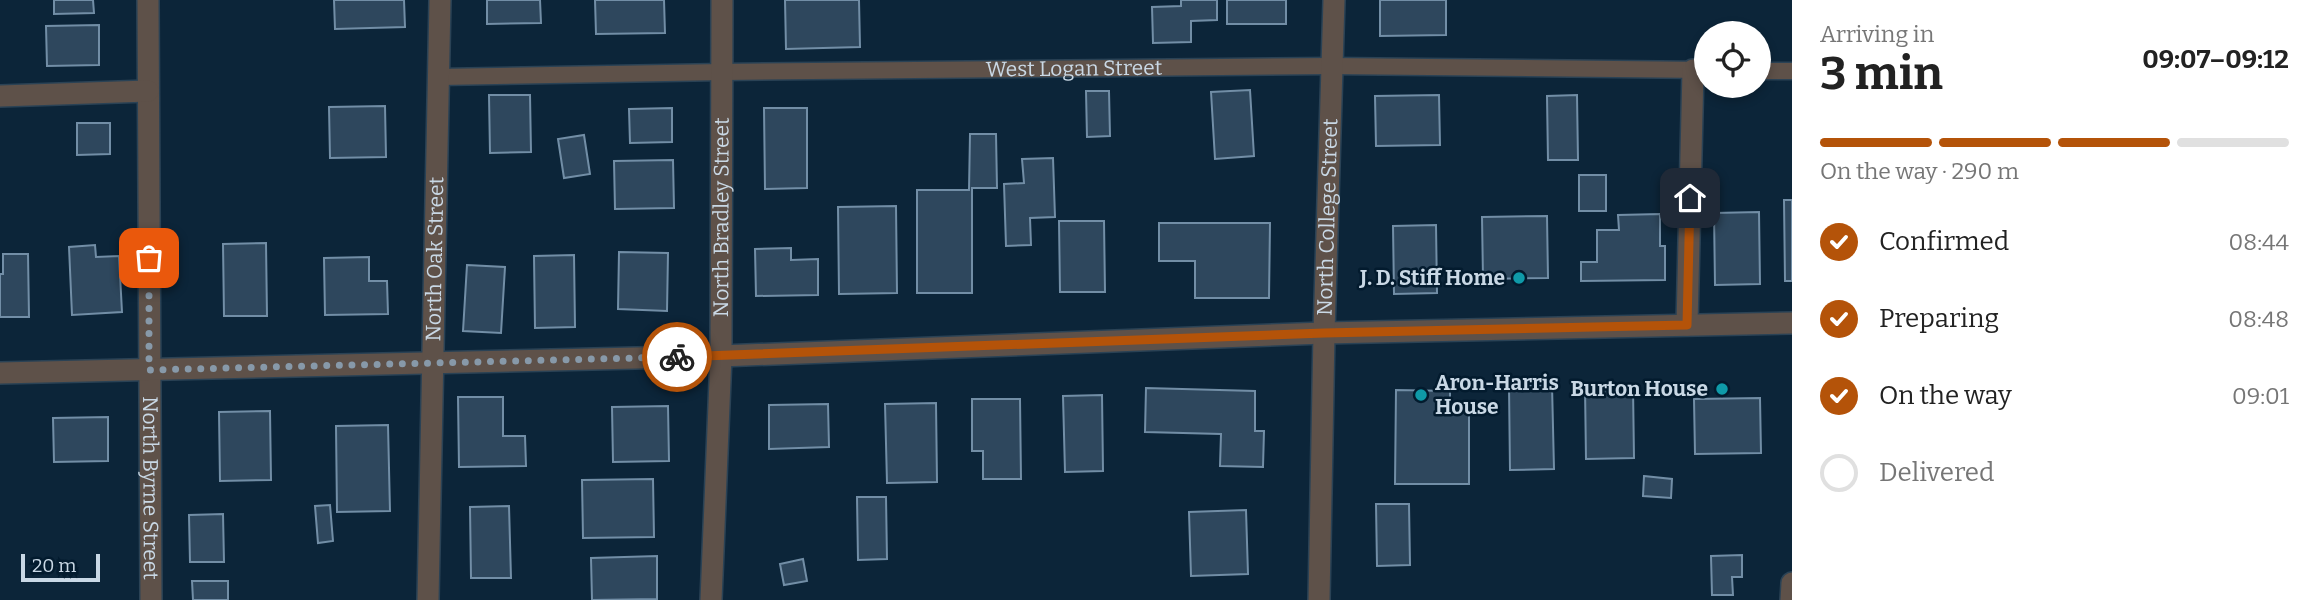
<!DOCTYPE html>
<html lang="en">
<head>
<meta charset="utf-8">
<style>
  :root { --surface:#fff; --page:#f2f2f2; --text:#222; --muted:#767676; --line:#e0e0e0; --accent:#b45309 }
  body { margin:0; font-family:Bitter,serif; background:var(--page); color:var(--text); height:100vh; display:flex; flex-direction:column; font-size:26px; white-space:nowrap }
  * { box-sizing:border-box; margin:0 }
  p { font-size:23px; color:var(--muted) }
  .icon { flex:none; width:38px; height:38px; fill:none; stroke:currentColor; stroke-width:2; stroke-linecap:round; stroke-linejoin:round }
  .map { position:relative; flex:1; overflow:hidden }
  .drawer { display:flex; flex-direction:column; background:var(--surface); width:525px }
  .drawer>* { flex:none }
  .controls { position:absolute; left:1694px; top:21px; display:grid; gap:14px }
  .controls a { display:grid; place-items:center; width:77px; height:77px; border-radius:50%; background:var(--surface); box-shadow:0 4px 10px #0003; font-size:35px }
  .scale { position:absolute; left:21px; bottom:18px; width:79px; box-sizing:border-box; padding-left:7px; border:4px solid #c9d8e5; border-top:0; font-size:19px; line-height:24px; white-space:nowrap; color:#c9d8e5; -webkit-text-stroke:5px #031b2e; paint-order:stroke }
  .pin { position:absolute; display:grid; place-items:center; width:60px; height:60px; color:#fff; margin:-30px; border-radius:14px; box-shadow:0 4px 10px #0006 }
  .courier { position:absolute; display:grid; place-items:center; width:70px; height:70px; margin:-35px; border:5px solid #b45309; border-radius:50%; background:#fff; color:#222; box-shadow:0 2px 9px #0007 }
  .summary em { font-style:normal; font-weight:700 }
  .summary div { display:flex; flex-direction:column-reverse }
  .summary { display:flex; align-items:center; justify-content:space-between; height:119px; padding:0 28px }
  h1 { font-size:46px; font-weight:700; line-height:52px }
  .bar { display:grid; grid-template-columns:repeat(4,1fr); gap:10px 7px; align-content:center; height:84px; padding:0 28px }
  .bar i { height:9px; border-radius:5px; background:var(--line) }
  .bar .on { background:var(--accent) }
  .bar p { grid-column:span 4 }
  ol { padding:0 28px; list-style:none }
  li { display:flex; align-items:center; gap:21px; height:77px }
  li p { margin-inline-start:auto }
  li .icon { padding:7px; border-radius:50%; background:var(--accent); color:#fff; stroke-width:4 }
  li:last-child { color:var(--muted) }
  li i { width:38px; height:38px; border:4px solid var(--line); border-radius:50% }
  main { display:flex; flex:1; min-height:0 }
  .map>svg:first-child { display:block }
</style>
</head>
<body>
<main>
<div class="map">
<svg width="1792" height="600" viewBox="0 0 1792 600">
  <rect width="100%" height="100%" fill="#0c2539"/>
  <path fill="#2e475d" stroke="#728ea6" stroke-width="2" d="M54,0H93L94,13L54,14Z
    M334,0H404L405,27L335,29Z
    M487,0H540L541,23L487,24Z
    M595,0H664L665,33L596,34Z
    M785,0H859L860,47L786,49Z
    M1181,0H1217V20L1191,21V42L1153,43L1152,7L1181,6Z
    M1227,0H1286V24H1227Z
    M1380,0H1446V35L1380,36Z
    M99,25V65L47,66L46,26Z
    M1250,90L1254,156L1215,159L1211,92Z
    M1086,91H1109L1110,136L1087,137Z
    M489,95H530L531,152L490,153Z
    M1439,95L1440,145L1376,146L1375,96Z
    M1577,95L1578,160H1548L1547,96Z
    M385,106L386,157L330,158L329,107Z
    M672,108V142L630,143L629,109Z
    M764,108H807V188L765,189Z
    M77,123H110V154L77,155Z
    M970,134H996L997,188H972V293H917V190H969Z
    M584,135L590,174L564,178L558,139Z
    M1053,158L1055,217L1030,218L1031,245L1006,246L1004,184L1024,183L1022,159Z
    M673,160L674,208L615,209L614,161Z
    M1579,175H1606V211H1579Z
    M1784,200H1792V281H1785Z
    M896,206L897,293L839,294L838,207Z
    M1759,212L1760,284L1715,285L1714,213Z
    M1660,214V246H1665V280L1581,281V262H1597V230H1619L1618,215Z
    M1547,216L1548,278L1483,279L1482,217Z
    M1059,221H1104L1105,292H1060Z
    M1159,223H1270L1269,298H1195V261H1159Z
    M1436,225L1437,293L1394,294L1393,226Z
    M266,243L267,316H224L223,244Z
    M95,245L96,257L119,256L122,312L72,315L69,247Z
    M791,248V260L818,259V295L756,296L755,249Z
    M619,252L668,253L667,311L618,309Z
    M3,254H28L29,317H0V274H3Z
    M574,255L575,327L535,328L534,256Z
    M369,257V281H387L388,314L325,315L324,258Z
    M467,265L505,267L501,333L463,331Z
    M1552,385L1554,469L1510,470L1509,386Z
    M1585,387H1633L1634,458L1586,459Z
    M1146,388L1255,391V431H1264L1263,467L1220,466L1221,434L1145,432Z
    M1396,390L1450,391V411L1469,412V484H1395Z
    M1102,395L1103,471L1065,472L1063,396Z
    M458,397H503V436H525L526,466L459,467Z
    M1760,398L1761,453L1695,454L1694,399Z
    M972,399H1020L1021,479H983V451H972Z
    M936,403L937,482L887,483L885,404Z
    M828,404L829,447L769,449V405Z
    M668,406L669,461L613,462L612,407Z
    M270,411L271,480L220,481L219,412Z
    M108,417V461L54,462L53,418Z
    M388,425L390,511L337,512L336,426Z
    M1644,476L1672,479L1671,498L1643,496Z
    M653,479L654,537L583,538L582,480Z
    M857,497H886L887,559L858,560Z
    M1376,504H1409L1410,565L1377,566Z
    M330,505L333,541L318,543L315,506Z
    M509,506L511,578H471L470,507Z
    M1246,510L1248,574L1191,576L1189,512Z
    M223,514L224,562H190L189,515Z
    M1742,555V577H1732L1733,595H1712L1711,556Z
    M657,556V599L592,600L591,558Z
    M803,559L807,581L784,585L780,564Z
    M192,581H228V600H193Z"/>
  <g fill="none" stroke-linecap="round" stroke-linejoin="round">
    <g stroke="#2a4255" stroke-width="19">
      <g id="lane">
        <path d="M1759,71H1792"/>
        <path id="s1" d="M440,77L723,72L1332,66L1706,70"/>
      </g>
    </g>
    <g stroke="#2a4255" stroke-width="24">
      <g id="street">
        <path id="s2" d="M148,0L151,600"/>
        <path d="M0,96L148,91"/>
        <path d="M1687,325L1693,70"/>
        <path d="M0,373L721,356L1324,333L1792,323"/>
        <path id="s3" d="M428,600L440,0"/>
        <path id="s4" d="M711,600L721,356L722,0"/>
        <path id="s5" d="M1319,600L1324,333L1334,0"/>
        <path d="M1791,600L1792,583"/>
      </g>
    </g>
    <use href="#lane" stroke="#5e5149" stroke-width="16"/>
    <use href="#street" stroke="#5e5149" stroke-width="21"/>
  </g>
  <g fill="none" stroke-linecap="round" stroke-linejoin="round">
    <path stroke="#8799a9" stroke-width="7" stroke-dasharray="0 12.6" d="M149,258V370L677,357"/>
    <path stroke="#b45309" stroke-width="9" d="M677,357L1324,333L1687,325L1690,198"/>
  </g>
  <g fill="#0f9aa8" stroke="#031b2e" stroke-width="2.5">
    <circle cx="1519" cy="278" r="7"/>
    <circle cx="1722" cy="389" r="7"/>
    <circle cx="1421" cy="395" r="7"/>
  </g>
  <g text-anchor="middle" stroke-width="5" stroke-linejoin="round" paint-order="stroke">
    <g font-size="21" fill="#c9d8e5" stroke="#031b2e">
      <text dy="7" stroke="none"><textPath href="#s1" startOffset="634">West Logan Street</textPath></text>
      <text dy="7" stroke="none"><textPath href="#s4" startOffset="383">North Bradley Street</textPath></text>
      <text dy="7" stroke="none"><textPath href="#s5" startOffset="383">North College Street</textPath></text>
      <text dy="7" stroke="none"><textPath href="#s3" startOffset="341">North Oak Street</textPath></text>
      <text dy="7" stroke="none"><textPath href="#s2" startOffset="488">North Byrne Street</textPath></text>
    </g>
    <g font-size="21" font-weight="bold" fill="#c9d8e5" stroke="#031b2e" text-anchor="end">
      <text x="1505" y="285">J. D. Stiff Home</text>
      <text x="1435" y="390" text-anchor="start">Aron-Harris<tspan x="1435" dy="24">House</tspan></text>
      <text x="1708" y="396">Burton House</text>
    </g>
  </g>
</svg>
<div class="controls">
<a><svg class="icon" aria-label="locate" viewBox="0 0 24 24"><circle cx="12" cy="12" r="6"/><path d="M12 2v4M12 18v4M2 12h4M18 12h4"/></svg></a>
</div>
<div class="scale">20 m</div>
<div class="pin" style="left:149px;top:258px;background:#ea580c"><svg class="icon" aria-label="bag" viewBox="0 0 24 24"><path d="M5 8h14l-1 12H6zM9 8a3 3 0 0 1 6 0"/></svg></div>
<div class="pin" style="left:1690px;top:198px;background:#1f2937"><svg class="icon" aria-label="home" viewBox="0 0 24 24"><path d="M3 11l9-7 9 7M6 9v11h12V9"/></svg></div>
<div class="courier" style="left:677px;top:357px"><svg class="icon" aria-label="bike" viewBox="0 0 24 24"><circle cx="6" cy="16" r="4"/><circle cx="18" cy="16" r="4"/><path d="M6 16l4-8h5l3 8M10 8l3 8H6M13 5h3"/></svg></div>
</div>
<section class="drawer">
<div class="summary"><div><h1>3 min</h1><p>Arriving in</p></div><em>09:07–09:12</em></div>
<div class="bar"><i class="on"></i><i class="on"></i><i class="on"></i><i></i><p>On the way · 290 m</p></div>
<ol>
<li><svg class="icon" aria-label="check" viewBox="0 0 24 24"><path d="M5 12l5 5 9-10"/></svg>Confirmed<p>08:44</p></li>
<li><svg class="icon" aria-label="check" viewBox="0 0 24 24"><path d="M5 12l5 5 9-10"/></svg>Preparing<p>08:48</p></li>
<li><svg class="icon" aria-label="check" viewBox="0 0 24 24"><path d="M5 12l5 5 9-10"/></svg>On the way<p>09:01</p></li>
<li><i></i>Delivered</li>
</ol>
</section>
</main>
</body>
</html>
